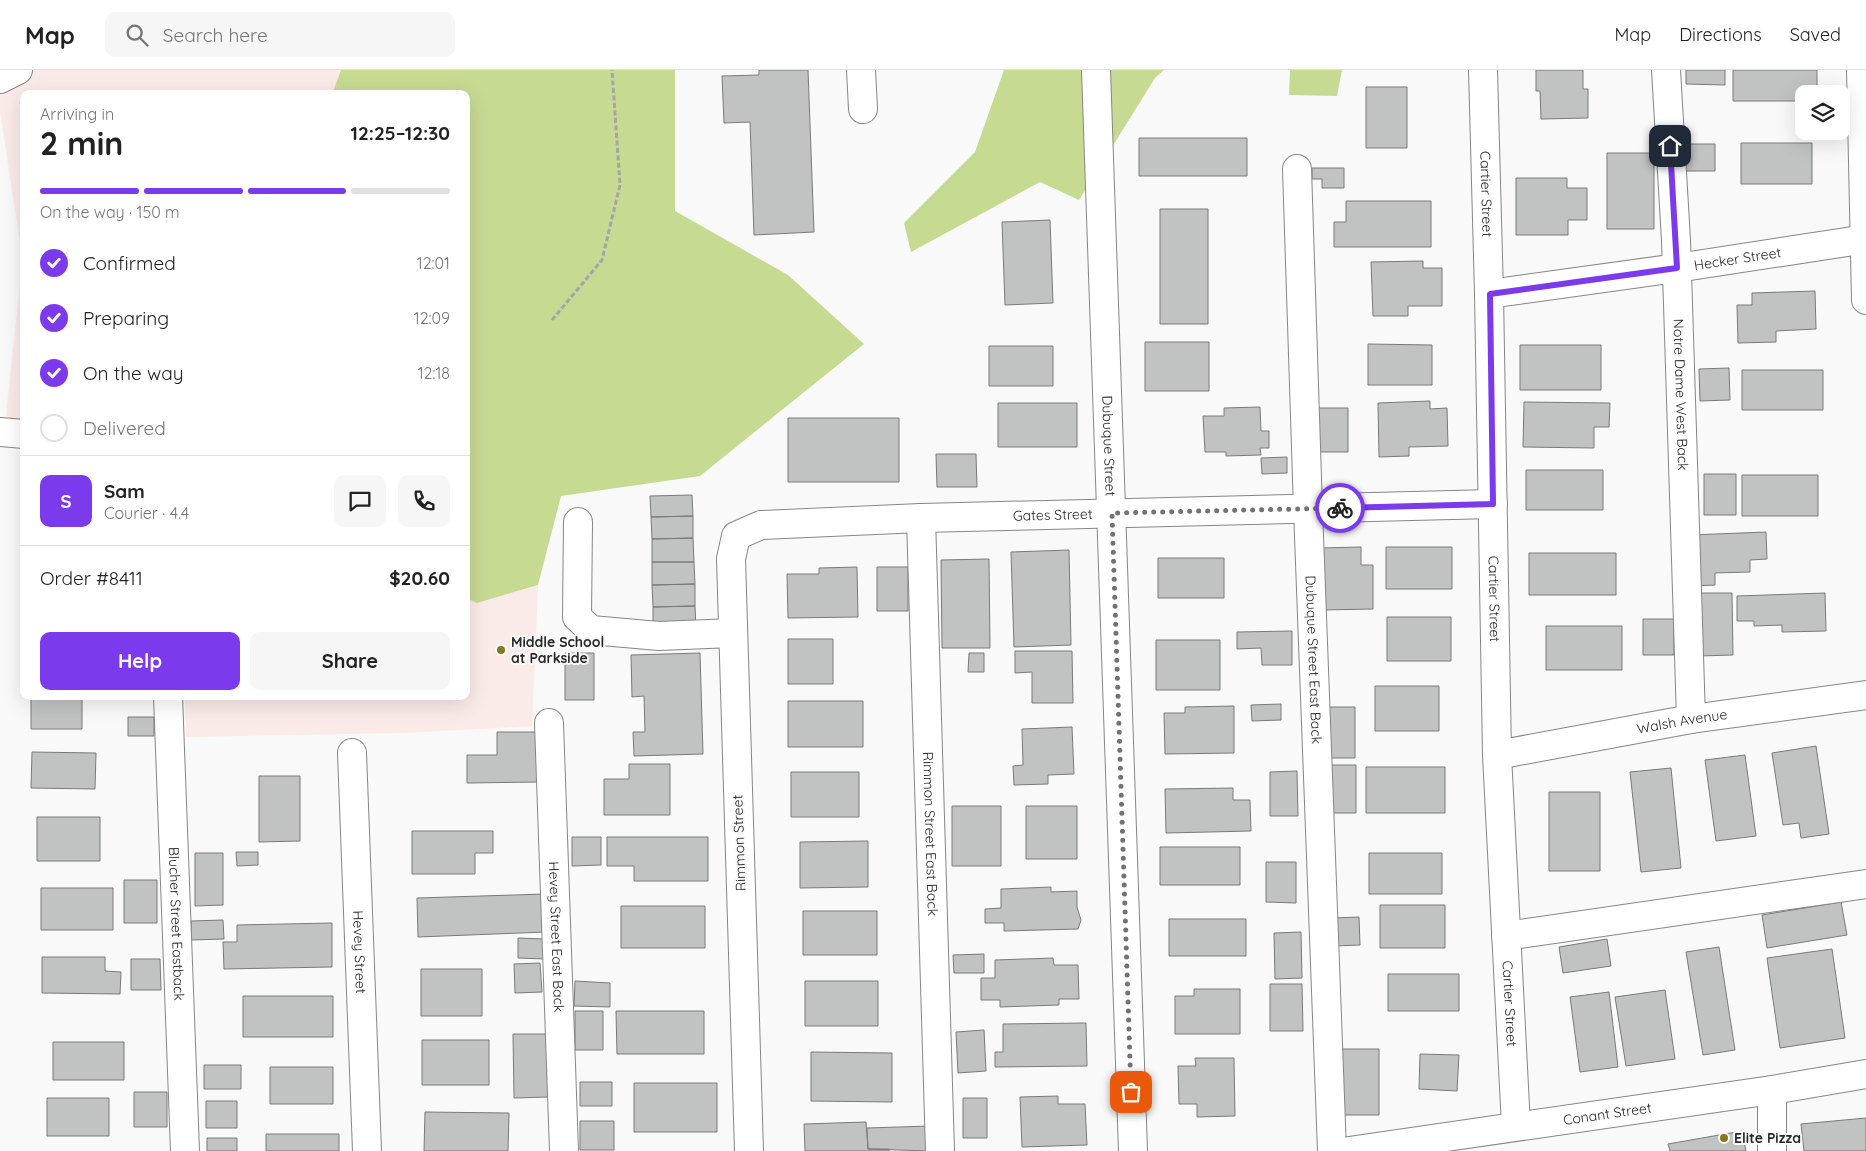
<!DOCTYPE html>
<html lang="en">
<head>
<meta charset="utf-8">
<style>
  :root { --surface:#fff; --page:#f6f6f6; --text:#222; --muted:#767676; --line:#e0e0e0; --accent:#7c3aed }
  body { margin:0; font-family:Quicksand,sans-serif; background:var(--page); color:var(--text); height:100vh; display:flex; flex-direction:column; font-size:19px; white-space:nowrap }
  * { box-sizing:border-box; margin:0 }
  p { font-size:16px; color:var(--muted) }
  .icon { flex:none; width:28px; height:28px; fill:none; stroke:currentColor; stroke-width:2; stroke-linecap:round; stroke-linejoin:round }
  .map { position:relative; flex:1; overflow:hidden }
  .sheet { position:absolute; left:20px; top:20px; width:450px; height:610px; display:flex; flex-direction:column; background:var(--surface); border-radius:10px; box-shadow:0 5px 20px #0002 }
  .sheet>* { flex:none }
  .buttons { position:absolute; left:1795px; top:15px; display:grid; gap:10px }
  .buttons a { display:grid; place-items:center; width:55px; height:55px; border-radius:10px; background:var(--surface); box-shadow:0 5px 20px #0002; font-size:25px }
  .pin { position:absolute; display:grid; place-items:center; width:42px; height:42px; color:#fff; margin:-21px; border-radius:10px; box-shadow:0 2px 8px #0006 }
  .courier { position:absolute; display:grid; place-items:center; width:50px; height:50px; margin:-25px; border:4px solid #7c3aed; border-radius:50%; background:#fff; color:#222; box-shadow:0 1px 6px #0007 }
  .head em { font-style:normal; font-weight:700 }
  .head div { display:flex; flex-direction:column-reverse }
  .head { display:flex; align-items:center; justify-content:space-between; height:85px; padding:0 20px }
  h1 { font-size:32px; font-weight:700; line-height:38px }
  .bar { display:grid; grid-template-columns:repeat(4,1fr); gap:8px 5px; align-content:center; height:60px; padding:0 20px }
  .bar i { height:6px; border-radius:4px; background:var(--line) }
  .bar .active { background:var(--accent) }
  .bar p { grid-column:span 4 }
  .line { display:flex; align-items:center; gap:12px; padding:0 20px; border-top:1px solid var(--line) }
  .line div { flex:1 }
  .round { display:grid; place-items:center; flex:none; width:52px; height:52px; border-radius:10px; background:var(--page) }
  ol { padding:0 20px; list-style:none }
  li { display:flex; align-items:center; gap:15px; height:55px }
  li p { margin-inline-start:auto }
  li .icon { padding:5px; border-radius:50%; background:var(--accent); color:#fff; stroke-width:4 }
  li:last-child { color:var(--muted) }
  li i { width:28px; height:28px; border:2px solid var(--line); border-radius:50% }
  .primary-button { display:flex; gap:10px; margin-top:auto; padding:10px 20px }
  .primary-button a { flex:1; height:58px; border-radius:10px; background:var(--accent); color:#fff; font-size:20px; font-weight:700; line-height:58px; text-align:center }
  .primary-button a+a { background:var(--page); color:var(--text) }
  header { display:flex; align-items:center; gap:30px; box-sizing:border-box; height:70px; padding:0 25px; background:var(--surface); border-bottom:1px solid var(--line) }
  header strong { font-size:24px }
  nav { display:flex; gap:28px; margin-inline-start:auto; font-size:18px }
  .search { width:350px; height:45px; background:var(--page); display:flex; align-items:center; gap:12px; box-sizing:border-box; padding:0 18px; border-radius:10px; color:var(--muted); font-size:19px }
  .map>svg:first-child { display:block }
</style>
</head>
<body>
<header>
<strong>Map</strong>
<div class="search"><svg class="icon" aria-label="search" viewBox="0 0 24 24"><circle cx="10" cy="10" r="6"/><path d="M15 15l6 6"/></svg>Search here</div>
<nav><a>Map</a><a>Directions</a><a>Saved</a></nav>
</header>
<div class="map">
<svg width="1866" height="1081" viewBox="0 0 1866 1081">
  <rect width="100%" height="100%" fill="#f9f9fa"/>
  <path fill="#fbebe8" d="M0,0H341L332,24H24V355H18L6,345L21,203V179L0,42Z
    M538,515L532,656L403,663L186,667L185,626H466V528L477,533Z"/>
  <path fill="#c7da92" d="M341,0H675V141L788,205L864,274L700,406L561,426L538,515L477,533L466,528V24H332Z
    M1004,0H1164L1155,8L1079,130L1040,112L911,182L904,153L975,82Z
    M1290,0H1342L1337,26L1289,25Z"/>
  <path fill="#c1c2c2" stroke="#7a7a7b" d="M759,0H808L814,162L754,165L750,52L724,53L722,6L759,5Z
    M1536,0H1583V19H1588V48L1541,49L1540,21H1536Z
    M1686,0H1725V15L1686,14Z
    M1733,0H1817V24H1804V31H1733Z
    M1366,17H1407V78H1366Z
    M1139,68H1247V106H1139Z
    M1741,73H1812V114H1741Z
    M1685,74H1715V101H1685Z
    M1607,83H1654V159H1607Z
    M1312,98H1344V118H1322V109H1312Z
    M1516,108H1567V118H1587V150H1568V165H1516Z
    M1346,131H1431V177H1334V152H1346Z
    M1160,139H1208V254H1160Z
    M1050,150L1053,233L1005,235L1002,152Z
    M1423,191V198H1442V236H1408V246H1373L1371,192Z
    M1815,221L1816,259L1776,261V272L1738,273L1737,235H1752V223Z
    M1145,272H1209V321H1145Z
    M1368,274L1432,275V315H1368Z
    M1520,275H1601V320H1520Z
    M989,276H1053V316H989Z
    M1729,298L1730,330L1700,331L1699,299Z
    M1742,300H1823V340H1742Z
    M1430,331V339L1447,338L1448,376L1409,377V386L1379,387L1378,333Z
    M1524,332L1610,333L1609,357H1594V378L1523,377Z
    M998,333H1077V377H998Z
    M1260,337L1261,361H1269V378H1260L1261,385L1226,386V382H1205L1203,346H1224V338Z
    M1314,338H1348V382H1314Z
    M788,348H899V412H788Z
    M936,384H976L977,417H937Z
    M1287,387V403L1262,404L1261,388Z
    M1526,400H1603V440H1526Z
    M1704,404H1736V445H1704Z
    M1742,405H1818V446H1742Z
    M692,425L693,446L651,447L650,426Z
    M693,446V468L652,469L651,447Z
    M1766,462L1767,489L1750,490V502L1715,503V515L1693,516L1691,465Z
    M693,468L694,492H652V469Z
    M1361,477V495H1373V539L1321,540L1319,478Z
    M1386,477H1452V519H1386Z
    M1069,480L1071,575L1014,577L1011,482Z
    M1529,483H1616V525H1529Z
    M1158,488H1224V528H1158Z
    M989,489L990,578H942L941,490Z
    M652,492H694L695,514L652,515Z
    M857,497L858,547L788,548L787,504H819V498Z
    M877,497H908V541H877Z
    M695,514V536L653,537L652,515Z
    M1698,523H1732L1733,585L1699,586Z
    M1825,523L1826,561L1782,562V555L1754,556V551H1737V526Z
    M695,536L696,560L653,561V537Z
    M1387,547H1451V591H1387Z
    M1643,549H1674V585H1643Z
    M1546,556H1622V600H1546Z
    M1292,561V595H1262L1261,578L1237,579V562Z
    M788,569H833V614H788Z
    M1156,570H1220V620H1156Z
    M1015,581H1072L1073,633H1032V602L1015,603Z
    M565,583H594V630H565Z
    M700,583L703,684L634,686L633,662H645L644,626L632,627L631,585Z
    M969,583H984V602H968Z
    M1375,616H1439V661H1375Z
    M31,626H82V659H31Z
    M788,631H863V677H788Z
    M1281,634V650L1252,651L1251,635Z
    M1234,636V683L1165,684L1164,643H1185V637Z
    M1325,637H1355V688H1325Z
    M128,647H154V666H128Z
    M1072,657L1074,704L1048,705V714L1014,715L1013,696L1023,695L1022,659Z
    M497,662H539L540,712L467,713V685H497Z
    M1816,676L1829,764L1801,768L1799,753L1783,755L1772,683Z
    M32,682L96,683L95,719L31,718Z
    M1745,685L1756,766L1716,771L1705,690Z
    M629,694H670V745H604V709H629Z
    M1328,695H1356V743H1329Z
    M1366,697H1445V743H1366Z
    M1671,698L1681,798L1641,802L1630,702Z
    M1297,701L1298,746H1270V702Z
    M791,702H859V747H791Z
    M259,706H300V771L259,772Z
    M1233,718V730H1250L1251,761L1166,763L1165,719Z
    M1549,722H1600V801H1549Z
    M952,736H1001V796H952Z
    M1026,736H1077V789H1026Z
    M37,747H100V791H37Z
    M412,761H493V783H475V804H412Z
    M572,767H601V795L572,796Z
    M607,767H708V811H634V796H607Z
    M868,771V817L800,818V772Z
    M1160,777H1240V815H1160Z
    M236,782H258V795L237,796Z
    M195,783H223V835L195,836Z
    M1369,783H1442V824H1369Z
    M1266,792H1296V833L1266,832Z
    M124,810H157V853H124Z
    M1051,817V822L1077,821V837L1081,850L1078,859L1004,861V853H985V839L1001,838V819Z
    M41,818H113V860H41Z
    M545,824L546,862L418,867L417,828Z
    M1841,832L1847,865L1767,878L1762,845Z
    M1380,835H1445V878H1380Z
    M621,836H705V878H621Z
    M803,841H877V885H803Z
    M1359,847L1360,875L1335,876L1334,848Z
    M1169,849H1246V886H1169Z
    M223,850L224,869L191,870V851Z
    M332,853V897L224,899L223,872H237V855Z
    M1301,862L1302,908L1275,909L1274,863Z
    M518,868L545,869V889L518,888Z
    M1607,869L1611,896L1563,903L1559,877Z
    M1719,877L1735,980L1703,985L1686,882Z
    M1832,879L1845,968L1780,978L1767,888Z
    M984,884V903H954L953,885Z
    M42,887H105V901L121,902L120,924L42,923Z
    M1053,888L1054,895H1078L1079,929H1059V935L1000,937V930H981V908H995V890Z
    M131,889H160L161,920H131Z
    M540,893L542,922L515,923L514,894Z
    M421,899H482V946H421Z
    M1388,904H1459V941H1388Z
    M575,911L610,913V937L574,936Z
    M805,911H878V956H805Z
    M1270,914H1302L1303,961H1270Z
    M1194,919H1240V964H1175V926H1194Z
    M1665,920L1675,989L1626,996L1615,927Z
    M1609,922L1618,997L1580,1002L1570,927Z
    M243,926H333V967H243Z
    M575,941H603V980H575Z
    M616,941H704V984H617Z
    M1086,953L1087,996L995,997V982H1003V954Z
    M984,960L986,1001L958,1003L956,962Z
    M513,964H546L548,1027L514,1028Z
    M422,970H489V1015H422Z
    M53,972H124V1010H53Z
    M1341,979H1379V1045H1341Z
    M811,982L892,983V1032L811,1031Z
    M1420,984L1459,985L1457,1021L1419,1019Z
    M1195,988H1234L1235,1046L1197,1047V1034H1179L1178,996H1196Z
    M204,995H241V1019H204Z
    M270,997H333V1034H270Z
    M580,1012H612V1036H580Z
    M634,1013H717V1062H634Z
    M134,1022H167V1057H134Z
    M1058,1026V1034H1085L1087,1075L1022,1077L1020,1027Z
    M47,1028H109V1066H47Z
    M963,1028H987V1068H963Z
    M206,1031H237V1058H206Z
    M425,1042L509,1043L508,1081H424Z
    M1866,1048V1081H1804L1801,1054Z
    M580,1051H614V1080H580Z
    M866,1052L868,1079H889V1081H805L804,1054Z
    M930,1056V1081L868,1079L867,1058Z
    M1742,1061L1746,1081H1670L1668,1074Z
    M266,1064H339V1081H266Z
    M207,1068H237V1081H207Z"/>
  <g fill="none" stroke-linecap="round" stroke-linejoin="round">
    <g stroke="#868687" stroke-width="30">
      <g id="minor">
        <path d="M861,0L863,39"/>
        <path id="s1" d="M1096,0L1133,1081"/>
        <path id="s2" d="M1483,0L1489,224L1497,685L1516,1056"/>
        <path id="s3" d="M1666,0L1676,170L1691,649"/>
        <path d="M1861,0L1866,230"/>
        <path d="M0,9L18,0"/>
        <path id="s4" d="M1297,99L1308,439L1332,1081"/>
        <path id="s5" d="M1489,224L1677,198L1866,169"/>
        <path d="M0,362L24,364"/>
        <path id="s6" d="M921,448L940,1081"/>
        <path d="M578,452L577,547L591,560L659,566L733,563"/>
        <path id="s7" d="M168,626L185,1081"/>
        <path id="s8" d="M549,653L564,1081"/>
        <path id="s9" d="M352,683L367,1081"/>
        <path id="s10" d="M1497,685L1691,649L1866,625"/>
        <path d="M1506,866L1866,814"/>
        <path d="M1772,1020V1081"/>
        <path id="s11" d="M749,1081L731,489L736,466L761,455L921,448L1493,434"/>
        <path id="s12" d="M1349,1081L1772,1020L1866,1004"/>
      </g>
    </g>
    <path stroke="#a5a5a6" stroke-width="3" stroke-dasharray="5 2.5" stroke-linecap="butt" d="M552,250L602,190L620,115L612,0"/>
    <use href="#minor" stroke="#fff" stroke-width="28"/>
  </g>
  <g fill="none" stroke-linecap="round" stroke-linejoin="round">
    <path stroke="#727273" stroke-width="5" stroke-dasharray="0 9" d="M1131,1022L1112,443L1340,438"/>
    <path stroke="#7c3aed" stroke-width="6" d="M1340,438L1493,434L1490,224L1677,198L1670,76"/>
  </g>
  <g fill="#85791e" stroke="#f9f9fa" stroke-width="2">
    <circle cx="501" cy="580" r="5"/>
    <circle cx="1724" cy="1068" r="5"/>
  </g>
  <g text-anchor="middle" stroke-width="4" stroke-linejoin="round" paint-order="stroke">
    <g font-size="14" fill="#29292a" stroke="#f9f9fa">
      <text dy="5" stroke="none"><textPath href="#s2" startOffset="124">Cartier Street</textPath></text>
      <text dy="5" stroke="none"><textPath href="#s5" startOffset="251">Hecker Street</textPath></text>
      <text dy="5" stroke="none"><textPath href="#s3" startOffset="325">Notre Dame West Back</textPath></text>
      <text dy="5" stroke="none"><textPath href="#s1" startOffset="376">Dubuque Street</textPath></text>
      <text dy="5" stroke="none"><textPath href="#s11" startOffset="935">Gates Street</textPath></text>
      <text dy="5" stroke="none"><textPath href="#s2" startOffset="529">Cartier Street</textPath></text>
      <text dy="5" stroke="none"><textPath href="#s4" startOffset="491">Dubuque Street East Back</textPath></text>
      <text dy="5" stroke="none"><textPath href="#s10" startOffset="188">Walsh Avenue</textPath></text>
      <text dy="5" stroke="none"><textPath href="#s6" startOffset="316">Rimmon Street East Back</textPath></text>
      <text transform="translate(739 773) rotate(-92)" y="5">Rimmon Street</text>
      <text dy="5" stroke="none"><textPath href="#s7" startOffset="228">Blucher Street Eastback</textPath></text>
      <text dy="5" stroke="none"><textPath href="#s8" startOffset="214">Hevey Street East Back</textPath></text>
      <text dy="5" stroke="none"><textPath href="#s9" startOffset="199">Hevey Street</textPath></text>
      <text dy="5" stroke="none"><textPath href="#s2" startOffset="934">Cartier Street</textPath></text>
      <text dy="5" stroke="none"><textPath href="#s12" startOffset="261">Conant Street</textPath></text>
    </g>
    <g font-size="14" font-weight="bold" fill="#29292a" stroke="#f9f9fa" text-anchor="start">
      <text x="511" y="577">Middle School<tspan x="511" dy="16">at Parkside</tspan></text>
      <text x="1734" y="1073">Elite Pizza</text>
    </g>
  </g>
</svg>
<div class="buttons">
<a><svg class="icon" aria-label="layers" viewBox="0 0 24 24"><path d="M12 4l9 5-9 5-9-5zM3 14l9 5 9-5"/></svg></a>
</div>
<div class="pin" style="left:1131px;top:1022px;background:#ea580c"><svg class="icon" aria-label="bag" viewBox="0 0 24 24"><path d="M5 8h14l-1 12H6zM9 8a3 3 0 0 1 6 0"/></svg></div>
<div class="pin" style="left:1670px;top:76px;background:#1f2937"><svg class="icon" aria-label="home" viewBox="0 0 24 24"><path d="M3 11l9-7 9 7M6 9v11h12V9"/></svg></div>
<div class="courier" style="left:1340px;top:438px"><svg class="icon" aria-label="bike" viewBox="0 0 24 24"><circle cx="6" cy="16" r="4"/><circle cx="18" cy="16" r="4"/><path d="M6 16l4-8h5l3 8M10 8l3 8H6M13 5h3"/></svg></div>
<section class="sheet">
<div class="head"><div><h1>2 min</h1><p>Arriving in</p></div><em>12:25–12:30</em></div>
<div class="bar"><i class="active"></i><i class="active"></i><i class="active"></i><i></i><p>On the way · 150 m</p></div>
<ol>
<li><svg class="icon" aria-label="check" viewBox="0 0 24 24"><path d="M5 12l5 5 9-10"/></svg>Confirmed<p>12:01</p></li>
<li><svg class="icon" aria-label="check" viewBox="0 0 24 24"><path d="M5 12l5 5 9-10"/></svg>Preparing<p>12:09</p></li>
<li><svg class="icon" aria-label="check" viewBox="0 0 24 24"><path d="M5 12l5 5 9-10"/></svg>On the way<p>12:18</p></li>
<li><i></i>Delivered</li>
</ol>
<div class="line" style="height:90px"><b class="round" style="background:var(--accent);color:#fff">S</b><div><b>Sam</b><p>Courier · 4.4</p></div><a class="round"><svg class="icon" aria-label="chat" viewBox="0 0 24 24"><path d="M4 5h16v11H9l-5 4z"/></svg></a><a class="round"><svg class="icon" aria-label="phone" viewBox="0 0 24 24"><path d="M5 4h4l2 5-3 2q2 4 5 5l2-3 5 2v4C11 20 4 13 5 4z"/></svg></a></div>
<div class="line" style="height:65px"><div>Order #8411</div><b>$20.60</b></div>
<div class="primary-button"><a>Help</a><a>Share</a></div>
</section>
</div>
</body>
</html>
